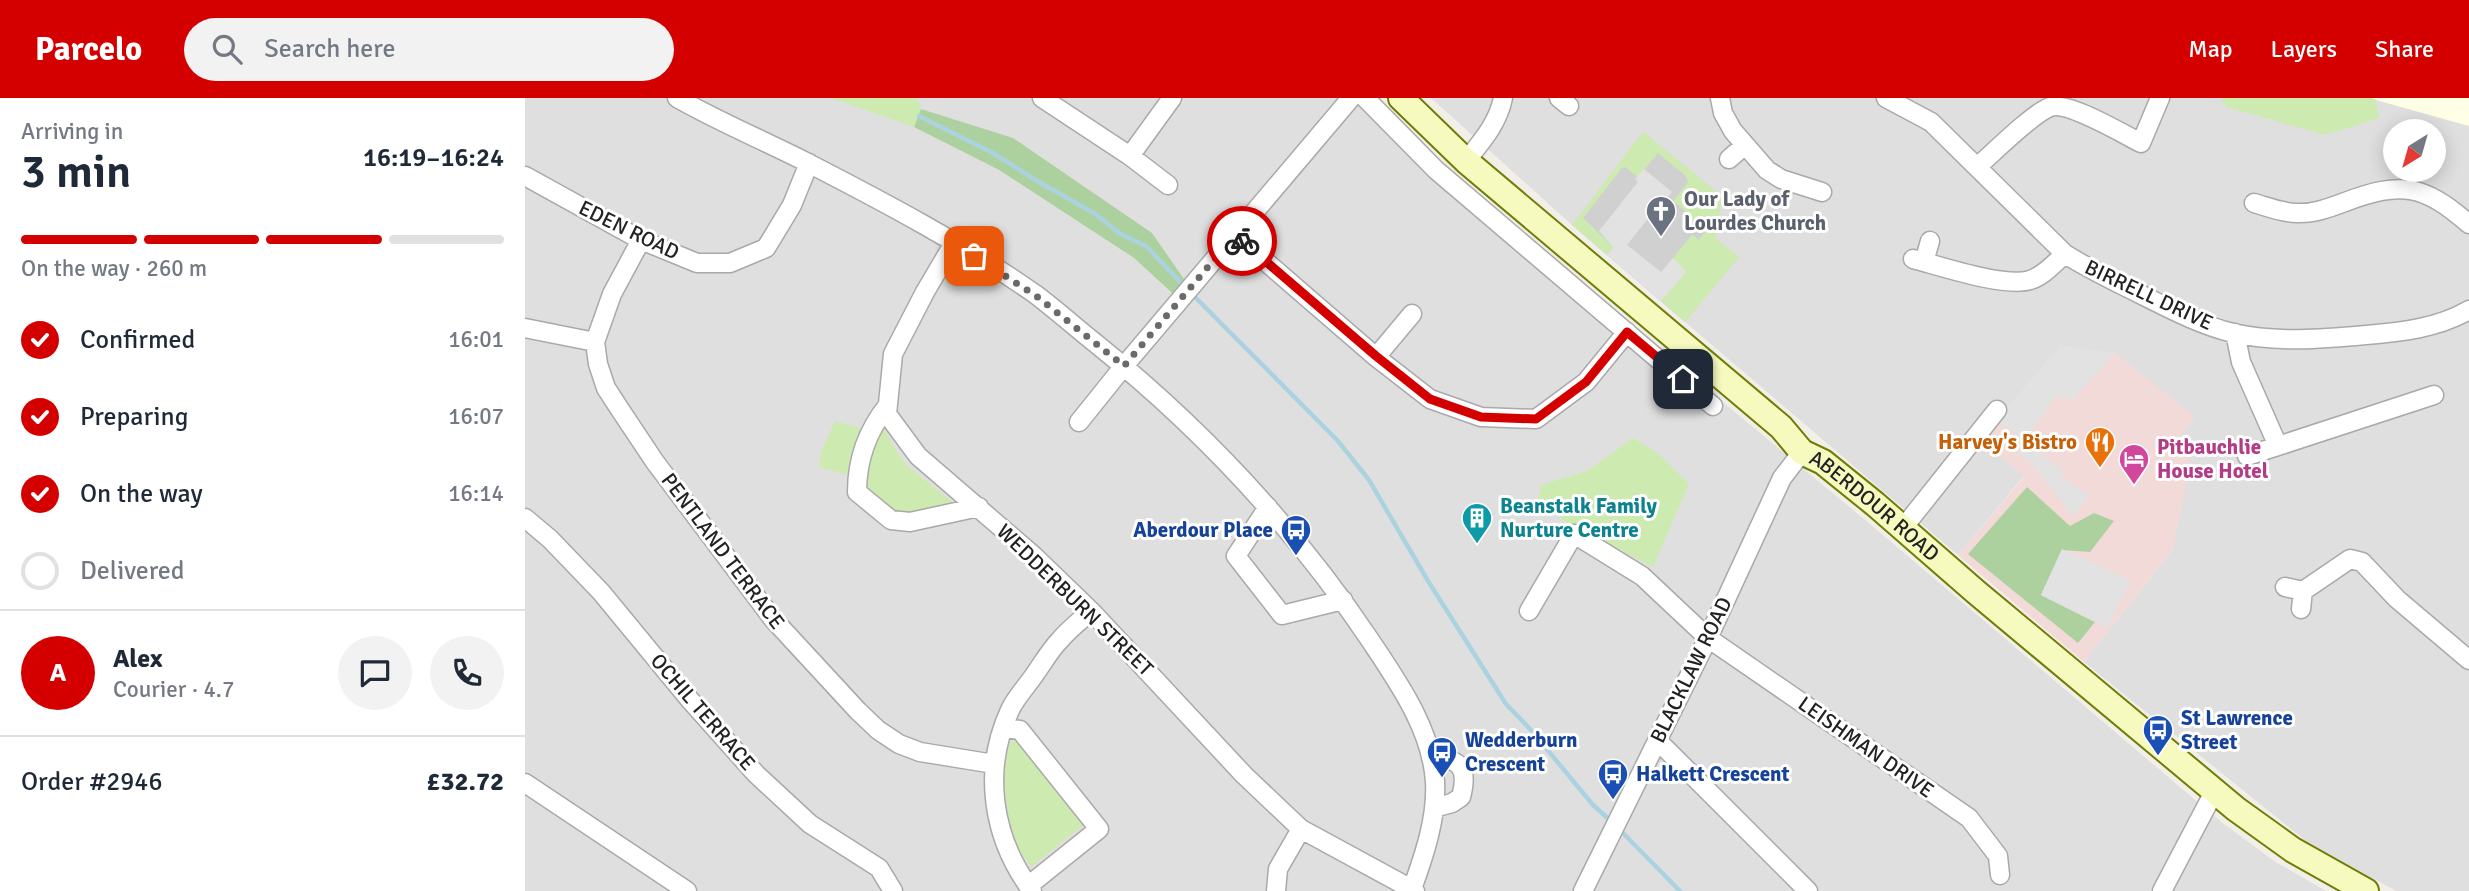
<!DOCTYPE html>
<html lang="en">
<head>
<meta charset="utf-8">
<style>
  :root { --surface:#fff; --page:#f2f2f3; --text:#1f2937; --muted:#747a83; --line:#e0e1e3; --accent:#d40000 }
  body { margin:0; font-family:Signika,sans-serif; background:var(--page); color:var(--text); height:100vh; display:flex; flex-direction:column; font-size:26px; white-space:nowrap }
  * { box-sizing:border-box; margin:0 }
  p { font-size:23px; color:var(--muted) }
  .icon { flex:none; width:38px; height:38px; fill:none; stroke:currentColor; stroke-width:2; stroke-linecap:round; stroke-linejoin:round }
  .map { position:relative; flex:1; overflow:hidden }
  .sheet { display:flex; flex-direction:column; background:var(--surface); width:525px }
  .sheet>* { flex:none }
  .needle { width:46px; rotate:217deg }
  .fabs { position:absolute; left:1858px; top:21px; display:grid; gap:14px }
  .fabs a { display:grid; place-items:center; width:63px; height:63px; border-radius:50%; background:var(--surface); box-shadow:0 4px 18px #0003; font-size:35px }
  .pin { position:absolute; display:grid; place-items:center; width:60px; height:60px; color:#fff; margin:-30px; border-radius:14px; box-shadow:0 4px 10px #0006 }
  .courier { position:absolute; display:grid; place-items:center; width:70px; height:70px; margin:-35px; border:5px solid #d40000; border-radius:50%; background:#fff; color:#222; box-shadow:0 2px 9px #0007 }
  .summary em { font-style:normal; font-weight:600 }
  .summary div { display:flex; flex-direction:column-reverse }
  .summary { display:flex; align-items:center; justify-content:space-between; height:119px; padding:0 21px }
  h1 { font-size:46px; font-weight:600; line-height:52px }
  .bar { display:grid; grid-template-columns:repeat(4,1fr); gap:10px 7px; align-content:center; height:84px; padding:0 21px }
  .bar i { height:9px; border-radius:5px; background:var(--line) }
  .bar .current { background:var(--accent) }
  .bar p { grid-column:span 4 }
  .line { display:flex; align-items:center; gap:18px; padding:0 21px; border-top:2px solid var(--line) }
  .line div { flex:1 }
  .round { display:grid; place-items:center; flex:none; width:74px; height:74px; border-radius:37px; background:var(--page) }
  ol { padding:0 21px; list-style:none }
  li { display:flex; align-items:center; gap:21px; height:77px }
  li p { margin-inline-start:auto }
  li .icon { padding:7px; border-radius:50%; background:var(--accent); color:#fff; stroke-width:4 }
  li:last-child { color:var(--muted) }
  li i { width:38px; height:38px; border:4px solid var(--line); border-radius:50% }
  header { display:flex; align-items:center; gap:42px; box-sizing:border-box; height:98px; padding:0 35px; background:var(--accent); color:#fff }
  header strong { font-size:33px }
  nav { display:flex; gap:38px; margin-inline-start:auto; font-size:24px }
  .search { width:490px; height:63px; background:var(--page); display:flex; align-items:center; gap:18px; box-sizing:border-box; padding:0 24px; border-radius:38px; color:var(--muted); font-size:26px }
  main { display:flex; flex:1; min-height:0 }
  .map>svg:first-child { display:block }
</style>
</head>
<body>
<header>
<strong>Parcelo</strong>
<div class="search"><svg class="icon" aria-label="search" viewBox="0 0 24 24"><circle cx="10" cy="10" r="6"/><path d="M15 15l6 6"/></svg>Search here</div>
<nav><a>Map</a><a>Layers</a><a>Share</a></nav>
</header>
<main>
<section class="sheet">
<div class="summary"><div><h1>3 min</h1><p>Arriving in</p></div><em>16:19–16:24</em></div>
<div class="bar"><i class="current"></i><i class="current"></i><i class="current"></i><i></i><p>On the way · 260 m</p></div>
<ol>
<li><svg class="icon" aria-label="check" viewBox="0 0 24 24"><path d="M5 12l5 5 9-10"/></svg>Confirmed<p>16:01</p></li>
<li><svg class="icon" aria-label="check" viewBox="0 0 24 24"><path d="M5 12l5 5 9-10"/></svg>Preparing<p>16:07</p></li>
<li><svg class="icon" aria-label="check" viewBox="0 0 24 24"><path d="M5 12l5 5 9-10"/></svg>On the way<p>16:14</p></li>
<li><i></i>Delivered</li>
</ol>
<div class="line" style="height:126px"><b class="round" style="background:var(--accent);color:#fff">A</b><div><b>Alex</b><p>Courier · 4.7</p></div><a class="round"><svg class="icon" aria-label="chat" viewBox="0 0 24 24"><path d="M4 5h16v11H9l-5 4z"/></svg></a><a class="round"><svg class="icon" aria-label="phone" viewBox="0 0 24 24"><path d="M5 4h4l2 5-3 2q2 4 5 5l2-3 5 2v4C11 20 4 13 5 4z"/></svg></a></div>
<div class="line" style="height:91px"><div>Order #2946</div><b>£32.72</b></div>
</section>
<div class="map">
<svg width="1944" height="793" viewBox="0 0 1944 793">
  <rect width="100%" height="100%" fill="#f2efe9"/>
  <path fill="#e0dfdf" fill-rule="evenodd" d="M0,0H851L903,57L954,102L1339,421L1695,723L1749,763L1801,793H0ZM396,11L661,184L649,198L609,160L474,72L389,28Z
    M906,0H1944V793H1871L1781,743L1559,564L1648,451L1647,348L1669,319L1535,248L1457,341L1499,378L1433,457L1160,224L1214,159L1190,140L1118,34L1047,127ZM1871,33H1909V72H1871Z"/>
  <path fill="#f2dad9" d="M1535,248L1590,255L1670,319L1647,348L1666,363L1648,451L1559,564L1433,457L1499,379L1456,341Z"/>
  <path fill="#ffffe5" d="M1846,0H1944V28L1851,2Z"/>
  <path fill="#d0d0d0" d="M1118,34L1197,98L1190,140L1214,159L1160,224L1047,127Z"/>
  <path fill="#cdebb0" d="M306,0H392L396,11L389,29Z
    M1697,0H1846L1851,2L1854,20L1800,37L1701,9V6L1696,4Z
    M1118,34L1197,98L1190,140L1214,159L1160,224L1136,203L1160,174L1148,160L1167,137L1174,142L1180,134L1165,122L1167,119L1152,106H1146L1163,84L1161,78L1133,55L1113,79L1100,69L1097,70L1058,120L1088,149L1082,157L1047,127Z
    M310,323L339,331L325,377L294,369L296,354Z
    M355,327L358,328L371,353L384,369L431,407L376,420L343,395L340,389Z
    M1108,340L1134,356L1164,386L1128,469L1044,426L1013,403L1016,387L1062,373Z
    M488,641H494L560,726L506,769C500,761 495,754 491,745C482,722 472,663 488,641Z"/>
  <path fill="#add19e" d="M396,11L488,40L627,135L661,184L650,198L609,160L474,72L389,29Z
    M1502,389L1545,428L1569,415L1589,423L1565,454L1537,452L1516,497L1570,524L1553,545L1443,456Z"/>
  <path fill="#e2e2e2" d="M1119,71L1147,94L1141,102L1151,106L1144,116L1133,108L1102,147L1136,174L1148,160L1161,174L1136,203L1082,157L1088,149L1074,133L1113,84L1110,81Z
    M1535,248L1590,255L1547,303L1542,299L1539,302L1532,297L1503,337L1508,341L1507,344L1519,353L1516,357L1539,373L1536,378L1563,397L1549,419L1507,366L1482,345L1490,335L1480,327L1470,325Z
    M1537,451L1606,483L1582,530L1516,497Z"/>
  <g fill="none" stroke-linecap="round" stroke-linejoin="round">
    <path stroke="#aad3df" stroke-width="4.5" d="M394,18L468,55L512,83L569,115L594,135L621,148L659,188
      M665,194L813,343L844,382L903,483L981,606L1006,632L1068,707L1087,724
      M1093,730L1155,793"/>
    <g stroke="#a9a9a9" stroke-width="21">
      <path id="street" d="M152,0C194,24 240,43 283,65C359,104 440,147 510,196C530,211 549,228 569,244C675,329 769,429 845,542C873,584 907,632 910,684C912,720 899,758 887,791
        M517,0L605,58L643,87
        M840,0L911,72L1188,308
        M1034,0L1044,8
        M1195,0L1198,15L1208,33L1242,72L1256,81L1297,94
        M1361,0L1406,24L1540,156C1564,171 1589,183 1615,196C1645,211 1675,227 1708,235C1752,245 1797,241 1841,237C1877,234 1913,230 1944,212
        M605,58L647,0
        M1204,61L1220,47
        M941,63C957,43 973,25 978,0
        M1452,69C1468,55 1508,15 1525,9C1543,3 1598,36 1616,45L1635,0
        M0,78L116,142L172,165H205L241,150L267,107L284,65
        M1729,105C1743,109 1757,115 1772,115C1788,116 1804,110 1820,104C1876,83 1898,86 1944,126
        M710,137L851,259L905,301L956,319L1011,321L1061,284L1102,234
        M116,142L87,196L70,244L73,266L81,290L94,310L130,364L248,521L333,613L353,632L374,646L395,654L469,666
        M429,145L400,194L368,256L362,316L393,358L509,458L566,513L719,677L776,731L890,793
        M1388,161C1415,168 1480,190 1505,182C1519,178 1529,165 1540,156
        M1399,164L1405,143
        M0,230L70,244
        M1710,235L1716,264L1753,348L1909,297
        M851,259L887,216
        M363,307C342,333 332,361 332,394L366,422L385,424L454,409
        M554,324L599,268L826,0
        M1722,358L1753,348
        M743,409L711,458L757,517L818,502
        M0,420L25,441L76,494L165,602L231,676L285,726L354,770L368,793
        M1378,430L1472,312
        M1760,489L1778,493
        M1776,511L1778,493L1825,461L1837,464L1872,501L1944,562
        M1004,513L1049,436L1117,478L1183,540L1444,720L1473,758L1475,777
        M478,630L495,632L574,731L503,788
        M1132,642L1283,793
        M906,660C935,660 944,669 936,699L927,705L909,710
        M0,685L162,793
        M507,793C467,740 457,672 485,612C491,599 502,588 510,576C518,565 525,552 535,542C544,531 556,522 566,513
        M751,793L753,771L776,731
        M1058,793L1183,540L1257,380L1277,354
        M1637,793L1690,692"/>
    </g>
    <g stroke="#707d05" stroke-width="28">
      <g id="secondary">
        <path id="s1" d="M876,0L941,63L1256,329L1277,354L1298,364L1350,406L1451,494L1711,711L1768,752L1841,793"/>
      </g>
    </g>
    <use href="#street" stroke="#fff" stroke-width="18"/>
    <use href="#secondary" stroke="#f7fabf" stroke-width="24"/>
  </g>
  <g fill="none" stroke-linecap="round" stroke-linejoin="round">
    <path stroke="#6b6a68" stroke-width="7" stroke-dasharray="0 12.6" d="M449,158L510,197L599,268L710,137L717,143"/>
    <path stroke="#d40000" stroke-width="9" d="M717,143L851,258L905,301L956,319L1011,321L1061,284L1102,234L1158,281"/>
  </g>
  <defs>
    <g id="church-pin" transform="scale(1.575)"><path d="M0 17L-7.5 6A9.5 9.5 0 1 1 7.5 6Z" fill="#6b7280" stroke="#fff"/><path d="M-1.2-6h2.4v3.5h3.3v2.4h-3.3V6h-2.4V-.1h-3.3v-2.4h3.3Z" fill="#fff"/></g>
    <g id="restaurant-pin" transform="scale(1.575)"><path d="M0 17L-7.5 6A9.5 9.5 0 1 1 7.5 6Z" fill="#e8710a" stroke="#fff"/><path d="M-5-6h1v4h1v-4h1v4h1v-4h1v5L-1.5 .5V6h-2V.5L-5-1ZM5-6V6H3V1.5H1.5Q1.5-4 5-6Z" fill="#fff"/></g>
    <g id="hotel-pin" transform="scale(1.575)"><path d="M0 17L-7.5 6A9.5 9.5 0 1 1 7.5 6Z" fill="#d1479c" stroke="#fff"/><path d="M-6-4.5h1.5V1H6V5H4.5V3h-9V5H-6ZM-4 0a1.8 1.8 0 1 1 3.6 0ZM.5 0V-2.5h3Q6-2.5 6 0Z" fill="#fff"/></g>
    <g id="building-pin" transform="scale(1.575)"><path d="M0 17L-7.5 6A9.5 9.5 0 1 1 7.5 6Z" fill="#0f9aa8" stroke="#fff"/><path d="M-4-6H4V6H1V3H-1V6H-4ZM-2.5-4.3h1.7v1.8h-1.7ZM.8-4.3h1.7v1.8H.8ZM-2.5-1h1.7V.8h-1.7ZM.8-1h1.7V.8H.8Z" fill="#fff"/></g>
    <g id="bus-pin" transform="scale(1.575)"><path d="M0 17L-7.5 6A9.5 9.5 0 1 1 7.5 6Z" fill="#1a4fb4" stroke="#fff"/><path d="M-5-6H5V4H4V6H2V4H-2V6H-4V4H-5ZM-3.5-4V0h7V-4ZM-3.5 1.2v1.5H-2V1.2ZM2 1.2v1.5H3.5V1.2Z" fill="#fff"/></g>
  </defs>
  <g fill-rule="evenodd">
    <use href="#church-pin" x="1136" y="113"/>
    <use href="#restaurant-pin" x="1575" y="344"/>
    <use href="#hotel-pin" x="1609" y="361"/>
    <use href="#building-pin" x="952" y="420"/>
    <use href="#bus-pin" x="771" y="432"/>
    <use href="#bus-pin" x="1633" y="632"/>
    <use href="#bus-pin" x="917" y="654"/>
    <use href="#bus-pin" x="1088" y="676"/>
  </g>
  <g text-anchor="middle" stroke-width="6" stroke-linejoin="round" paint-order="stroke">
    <g font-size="21" font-weight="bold" fill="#5b616d" stroke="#fff" text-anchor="start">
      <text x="1159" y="108">Our Lady of<tspan x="1159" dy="24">Lourdes Church</tspan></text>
    </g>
    <g font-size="21" fill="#222" stroke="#fff">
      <text transform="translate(104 132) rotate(26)" y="7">EDEN ROAD</text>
      <text transform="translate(1624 197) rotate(25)" y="7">BIRRELL DRIVE</text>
      <text dy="7" stroke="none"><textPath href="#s1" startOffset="626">ABERDOUR ROAD</textPath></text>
      <text transform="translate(198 453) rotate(53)" y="7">PENTLAND TERRACE</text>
      <text transform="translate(550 502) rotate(44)" y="7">WEDDERBURN STREET</text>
      <text transform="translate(1166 572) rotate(-64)" y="7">BLACKLAW ROAD</text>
      <text transform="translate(178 614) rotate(49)" y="7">OCHIL TERRACE</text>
      <text transform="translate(1341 649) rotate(35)" y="7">LEISHMAN DRIVE</text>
    </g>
    <g font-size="21" font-weight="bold" fill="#c56008" stroke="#fff" text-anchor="end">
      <text x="1552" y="351">Harvey's Bistro</text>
    </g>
    <g font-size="21" font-weight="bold" fill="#b23c85" stroke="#fff" text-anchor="start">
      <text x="1632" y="356">Pitbauchlie<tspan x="1632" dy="24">House Hotel</tspan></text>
    </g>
    <g font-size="21" font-weight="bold" fill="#0d838f" stroke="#fff" text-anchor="start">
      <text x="975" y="415">Beanstalk Family<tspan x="975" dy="24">Nurture Centre</tspan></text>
    </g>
    <g font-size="21" font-weight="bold" fill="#164399" stroke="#fff" text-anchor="start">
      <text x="748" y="439" text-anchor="end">Aberdour Place</text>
      <text x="1656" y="627">St Lawrence<tspan x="1656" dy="24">Street</tspan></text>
      <text x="940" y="649">Wedderburn<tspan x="940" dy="24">Crescent</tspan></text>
      <text x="1111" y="683">Halkett Crescent</text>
    </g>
  </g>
</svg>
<div class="fabs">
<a><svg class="needle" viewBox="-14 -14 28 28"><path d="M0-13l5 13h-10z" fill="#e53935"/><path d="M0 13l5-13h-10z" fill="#747a83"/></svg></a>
</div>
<div class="pin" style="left:449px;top:158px;background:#ea580c"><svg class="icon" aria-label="bag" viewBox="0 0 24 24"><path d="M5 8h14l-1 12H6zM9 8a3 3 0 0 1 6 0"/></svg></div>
<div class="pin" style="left:1158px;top:281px;background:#1f2937"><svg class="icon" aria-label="home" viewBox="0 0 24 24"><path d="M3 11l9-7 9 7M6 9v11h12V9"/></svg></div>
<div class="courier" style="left:717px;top:143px"><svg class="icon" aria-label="bike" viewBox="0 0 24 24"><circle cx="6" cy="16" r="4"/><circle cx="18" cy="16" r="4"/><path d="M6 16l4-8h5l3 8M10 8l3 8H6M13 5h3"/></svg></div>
</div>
</main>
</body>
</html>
